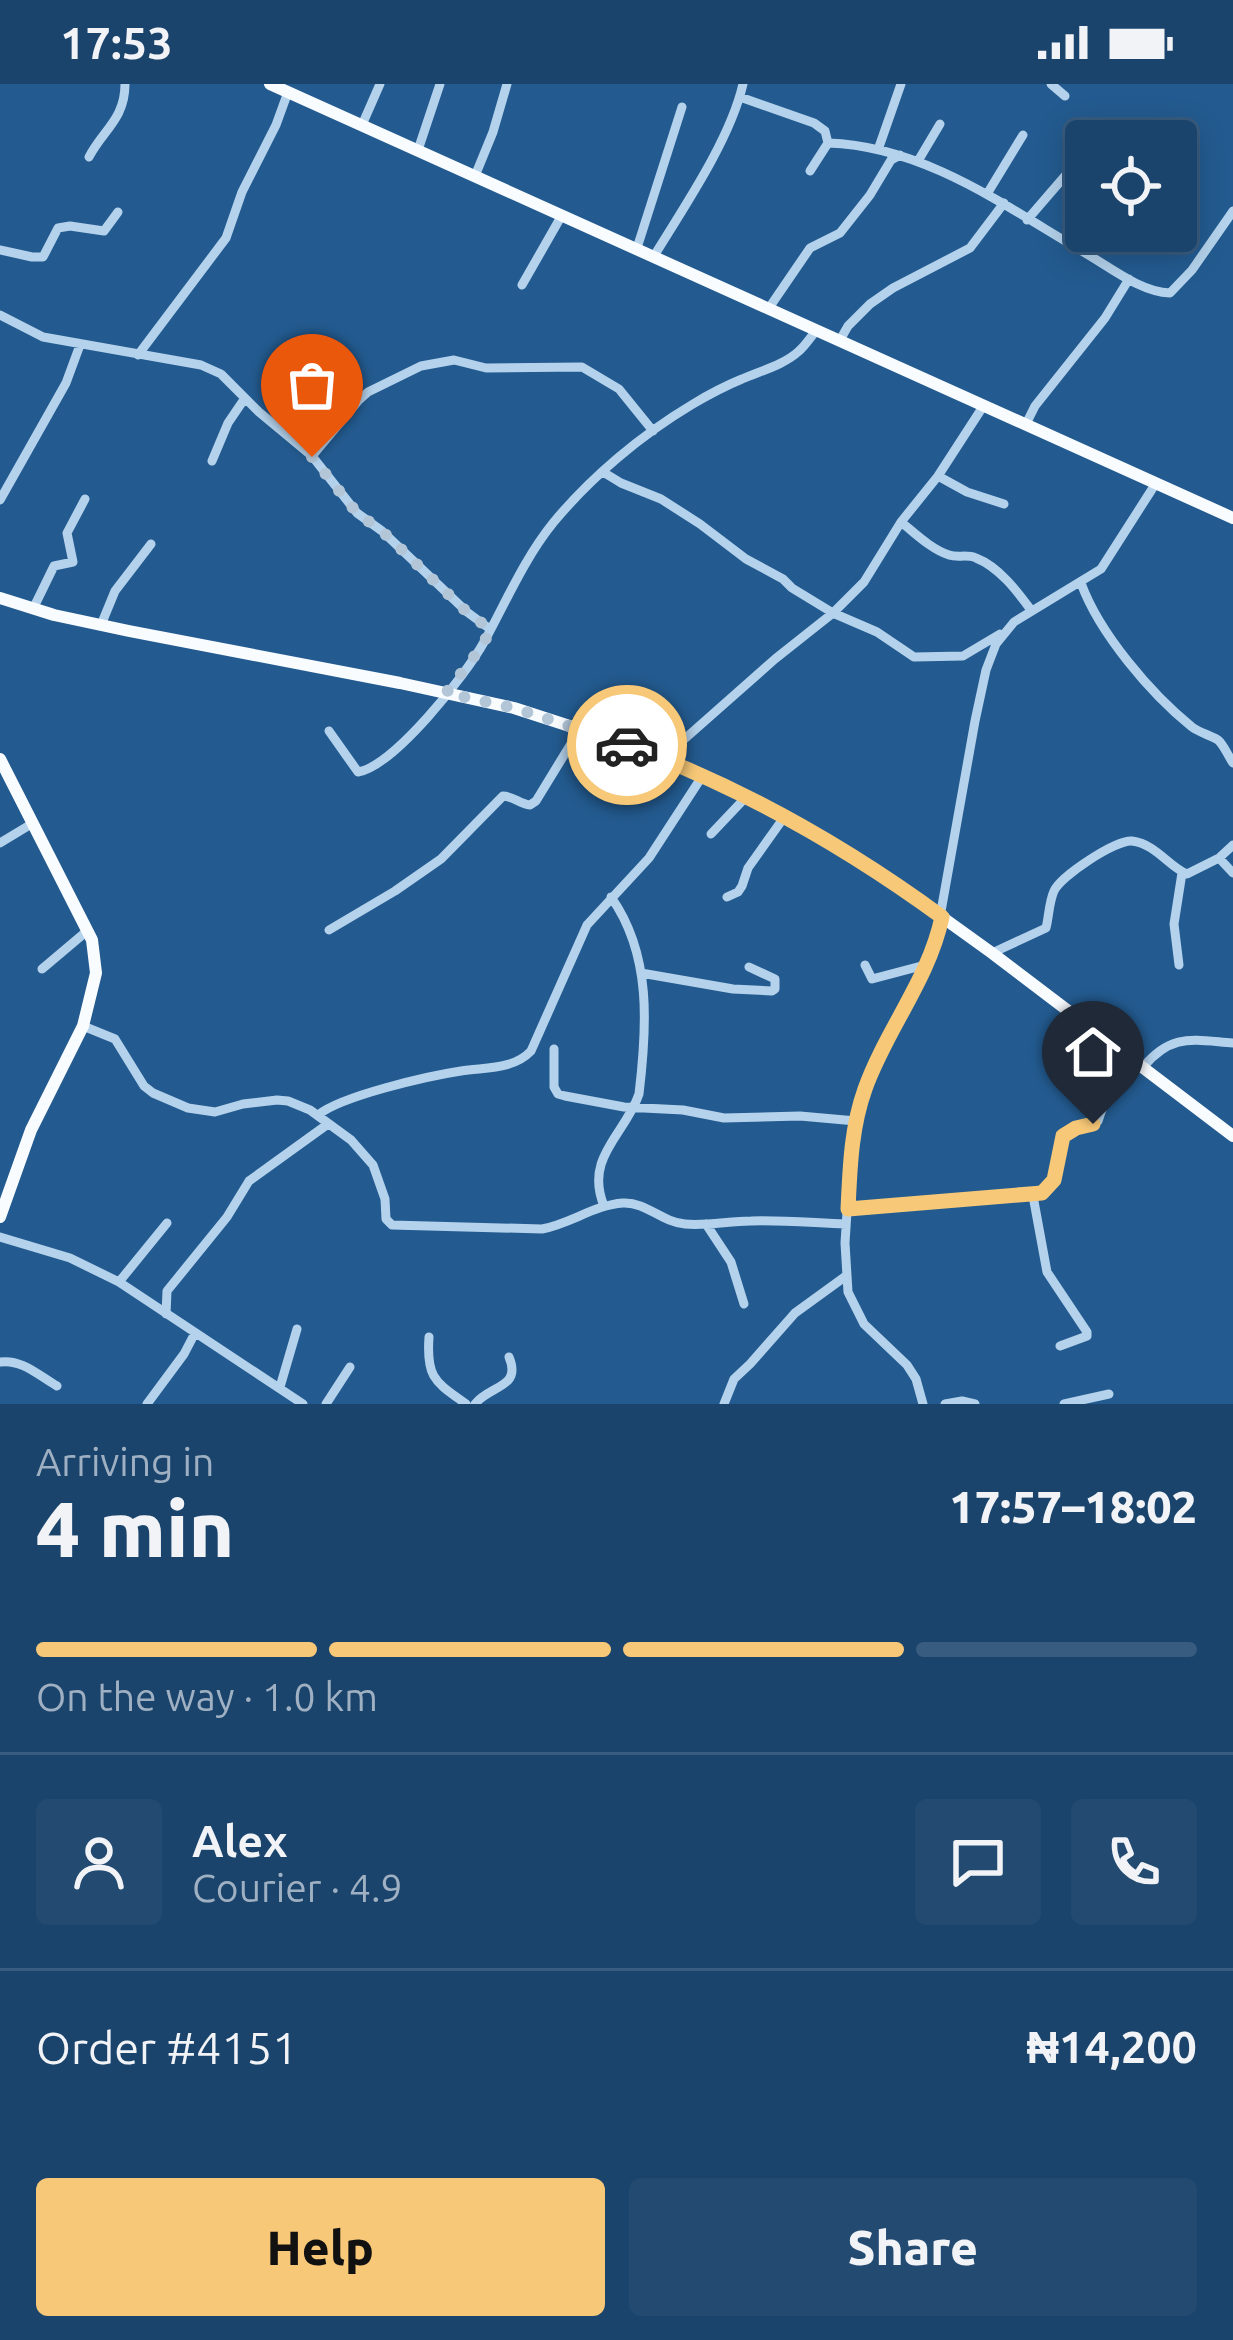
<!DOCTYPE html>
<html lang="en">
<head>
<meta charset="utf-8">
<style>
  :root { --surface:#1a446c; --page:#234b72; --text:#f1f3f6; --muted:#9fb0c2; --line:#385c7f; --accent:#f7c877 }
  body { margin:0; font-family:Ubuntu,sans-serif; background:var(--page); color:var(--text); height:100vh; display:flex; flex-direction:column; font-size:45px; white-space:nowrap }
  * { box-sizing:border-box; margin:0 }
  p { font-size:39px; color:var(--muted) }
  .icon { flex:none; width:66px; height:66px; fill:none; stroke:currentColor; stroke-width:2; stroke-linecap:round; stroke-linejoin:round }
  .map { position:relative; height:1320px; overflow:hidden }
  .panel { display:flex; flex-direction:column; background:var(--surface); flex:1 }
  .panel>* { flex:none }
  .fabs { position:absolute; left:1065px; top:36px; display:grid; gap:24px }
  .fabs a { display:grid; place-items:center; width:132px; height:132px; border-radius:12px; background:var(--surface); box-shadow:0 6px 30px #0003,0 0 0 3px var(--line); font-size:60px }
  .pin { position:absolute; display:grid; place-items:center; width:102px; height:102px; color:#fff; margin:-123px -51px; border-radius:50% 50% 50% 0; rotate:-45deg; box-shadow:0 0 12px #0007 }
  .pin .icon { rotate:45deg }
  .courier { position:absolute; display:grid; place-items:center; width:120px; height:120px; margin:-60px; border:9px solid #f7c877; border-radius:50%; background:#fff; color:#222; box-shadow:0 3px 15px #0007 }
  .headline em { font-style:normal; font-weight:800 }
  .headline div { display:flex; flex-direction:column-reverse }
  .headline { display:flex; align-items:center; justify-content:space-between; height:204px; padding:0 36px }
  h1 { font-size:78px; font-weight:800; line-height:90px }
  .bar { display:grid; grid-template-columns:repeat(4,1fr); gap:18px 12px; align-content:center; height:144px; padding:0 36px }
  .bar i { height:15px; border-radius:9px; background:var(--line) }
  .bar .current { background:var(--accent) }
  .bar p { grid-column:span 4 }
  .line { display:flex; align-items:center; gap:30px; padding:0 36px; border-top:3px solid var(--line) }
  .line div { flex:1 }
  .round { display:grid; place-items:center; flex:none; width:126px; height:126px; border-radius:12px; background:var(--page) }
  .button { display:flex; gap:24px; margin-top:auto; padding:24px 36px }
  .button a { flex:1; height:138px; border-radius:12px; background:var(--accent); color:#111; font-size:48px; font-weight:800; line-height:138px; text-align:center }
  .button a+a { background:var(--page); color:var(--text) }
  .status { display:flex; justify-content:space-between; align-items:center; height:84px; padding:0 60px; background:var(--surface); direction:ltr }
  .status svg { height:33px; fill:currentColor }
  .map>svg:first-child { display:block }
</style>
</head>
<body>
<div class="status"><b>17:53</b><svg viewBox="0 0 49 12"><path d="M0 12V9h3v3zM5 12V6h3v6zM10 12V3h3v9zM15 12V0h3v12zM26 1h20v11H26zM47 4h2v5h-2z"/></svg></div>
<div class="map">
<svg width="1233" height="1320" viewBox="0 0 1233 1320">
  <rect width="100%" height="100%" fill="#235b90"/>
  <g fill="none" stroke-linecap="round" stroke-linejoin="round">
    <path stroke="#b4d2ec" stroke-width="9" d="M1051,0L1065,12
      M740,13L814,39L825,47L828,59L810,87
      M362,41L380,0
      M828,59C925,62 1006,123 1087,170C1111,184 1141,208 1170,209L1192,186L1233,127
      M879,63L901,0
      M418,66L440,0
      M89,73C103,46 125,35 125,0
      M918,77L940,40
      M475,92L493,48L507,0
      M987,110L1023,51
      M1027,136L1071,85L1086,86
      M637,164L682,23
      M0,166L32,173H43L58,144L70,142L104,147L118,128
      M654,172C684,123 730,56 743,0
      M522,201L562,131
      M769,224L810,164L840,149L870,111L891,76L900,71
      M0,231L43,253L201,281L221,290L259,328L312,372L357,429L382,447L467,528L490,545
      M840,256L848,242L870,220L893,204L970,164L1004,119
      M138,271L226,154L242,108L276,41L288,8
      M1026,340L1035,322L1105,234L1129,195
      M312,372L358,317L368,308L421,282L454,276L486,284L582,283L619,305L653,347
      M212,377L228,339L245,314
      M603,388L621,399L661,415L700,440L746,475L783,495L792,504L833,529L877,548L914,573L963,572L1000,550
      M938,392L967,408L1004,420
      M0,416L66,299L80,261
      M901,438C916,450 931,465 949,471C958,474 967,470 976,474C999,483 1017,507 1031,526
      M1081,499C1099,549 1151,610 1192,643C1200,649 1210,651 1218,656C1224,661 1228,672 1233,679
      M33,525L54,482L73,478L67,449L85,415
      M101,541L115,507L151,460
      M329,647L358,688C394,682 466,591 484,558C506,518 524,475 553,439C591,393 641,351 693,320C708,311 725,302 742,295C760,287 784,281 799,267C806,261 811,252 817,246
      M663,674L775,575L833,529L864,498L901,438L938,392L984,321
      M711,750L747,712
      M0,759L33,739
      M1219,774L1233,789
      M727,813L738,808L742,802L748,784L785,732
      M329,846L395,807L441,775L503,712C513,712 520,720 530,721L536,717L580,645
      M992,869L1046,844C1049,832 1049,818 1054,807C1061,792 1115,756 1132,757C1156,760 1169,783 1187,790L1219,774L1233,761
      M865,881L872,895L925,881
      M1179,881L1174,840L1182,789
      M42,885L87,847
      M641,889L733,905L772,907L775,905V895L749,883
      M83,942L115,955L144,1002L153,1009L188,1024L215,1028L243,1020L277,1016L288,1017L310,1026L351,1056L373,1081L385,1115L386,1135L392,1141L542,1145C570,1140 594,1121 623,1119C647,1118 661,1138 685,1140C707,1142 729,1137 751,1137C783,1136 815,1139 846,1140
      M554,965V1003L558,1010L565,1012L624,1023L683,1026L724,1034L800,1032L856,1037
      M1143,983C1172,949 1192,956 1233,959
      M318,1031C341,1012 428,992 461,987C485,983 513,986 531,967L587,841L649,774L703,691
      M1033,1112L1047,1188L1087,1248V1252L1060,1262
      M604,1122C584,1073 625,1051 639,1010C647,943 652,871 611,813
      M847,1125L1033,1112C1060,1103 1057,1076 1063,1052L1076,1044L1098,1037L1117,981L1125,969
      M706,1140L731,1178L744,1220
      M0,1153L70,1174L119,1198L303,1320
      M119,1198L167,1139
      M166,1230L167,1207L227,1133L249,1097L328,1040
      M429,1253C426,1295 436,1298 466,1320
      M0,1278C22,1275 38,1291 57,1302
      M280,1303L297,1245
      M147,1320L184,1270L195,1249
      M326,1320L350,1283
      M475,1320C490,1301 522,1304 509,1273
      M724,1320L734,1295L750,1280L795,1229L846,1192
      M923,1320L916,1295L907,1281L864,1240L848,1208L845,1159L852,1050L866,1002L935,861L975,637L986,586L996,560L1014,538L1101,485L1156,399
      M945,1320L962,1317L975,1320
      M1064,1320L1109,1310"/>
    <path stroke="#f9fcff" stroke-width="12" d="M270,0L1233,434
      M0,514L54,531L129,547L400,599L514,624L622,659L703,691L810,746L910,810L992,869L1233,1052
      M0,675L92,856L96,889L83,942L31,1046L0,1133"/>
  </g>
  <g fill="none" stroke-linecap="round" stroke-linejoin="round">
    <path stroke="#b2c6d8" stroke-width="12" stroke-dasharray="0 21.6" d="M312,373L357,429L382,447L467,528L490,545L483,561L446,609L514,624L627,661"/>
    <path stroke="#f7c877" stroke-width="15" d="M627,661C741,703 845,762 942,833C929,895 886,946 865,1005C851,1044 850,1084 848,1125L1042,1109L1054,1096L1063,1052L1076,1044L1093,1040"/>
  </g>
</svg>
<div class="fabs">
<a><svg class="icon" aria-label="locate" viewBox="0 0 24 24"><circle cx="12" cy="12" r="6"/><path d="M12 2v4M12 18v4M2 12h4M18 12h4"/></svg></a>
</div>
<div class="pin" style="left:312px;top:373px;background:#ea580c"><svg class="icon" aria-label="bag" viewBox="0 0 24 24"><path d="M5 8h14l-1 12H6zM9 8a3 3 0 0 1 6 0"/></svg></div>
<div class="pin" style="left:1093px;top:1040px;background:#1f2937"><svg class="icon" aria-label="home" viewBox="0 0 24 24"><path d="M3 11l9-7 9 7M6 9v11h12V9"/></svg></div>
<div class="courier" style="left:627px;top:661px"><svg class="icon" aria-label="car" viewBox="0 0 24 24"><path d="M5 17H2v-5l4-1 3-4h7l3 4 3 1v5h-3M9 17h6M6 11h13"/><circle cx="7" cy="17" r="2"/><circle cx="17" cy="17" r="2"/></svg></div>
</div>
<section class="panel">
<div class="headline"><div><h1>4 min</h1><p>Arriving in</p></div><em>17:57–18:02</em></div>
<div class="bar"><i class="current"></i><i class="current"></i><i class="current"></i><i></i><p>On the way · 1.0 km</p></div>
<div class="line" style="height:216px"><a class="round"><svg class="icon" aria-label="person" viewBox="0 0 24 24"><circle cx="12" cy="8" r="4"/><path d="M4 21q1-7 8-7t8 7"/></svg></a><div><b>Alex</b><p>Courier · 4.9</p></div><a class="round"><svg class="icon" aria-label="chat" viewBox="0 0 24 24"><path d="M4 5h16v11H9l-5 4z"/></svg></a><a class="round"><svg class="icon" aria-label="phone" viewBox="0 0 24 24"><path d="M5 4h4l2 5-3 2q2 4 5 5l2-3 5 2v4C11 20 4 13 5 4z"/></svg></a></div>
<div class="line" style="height:156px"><div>Order #4151</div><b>₦14,200</b></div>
<div class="button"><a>Help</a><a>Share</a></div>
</section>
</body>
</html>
